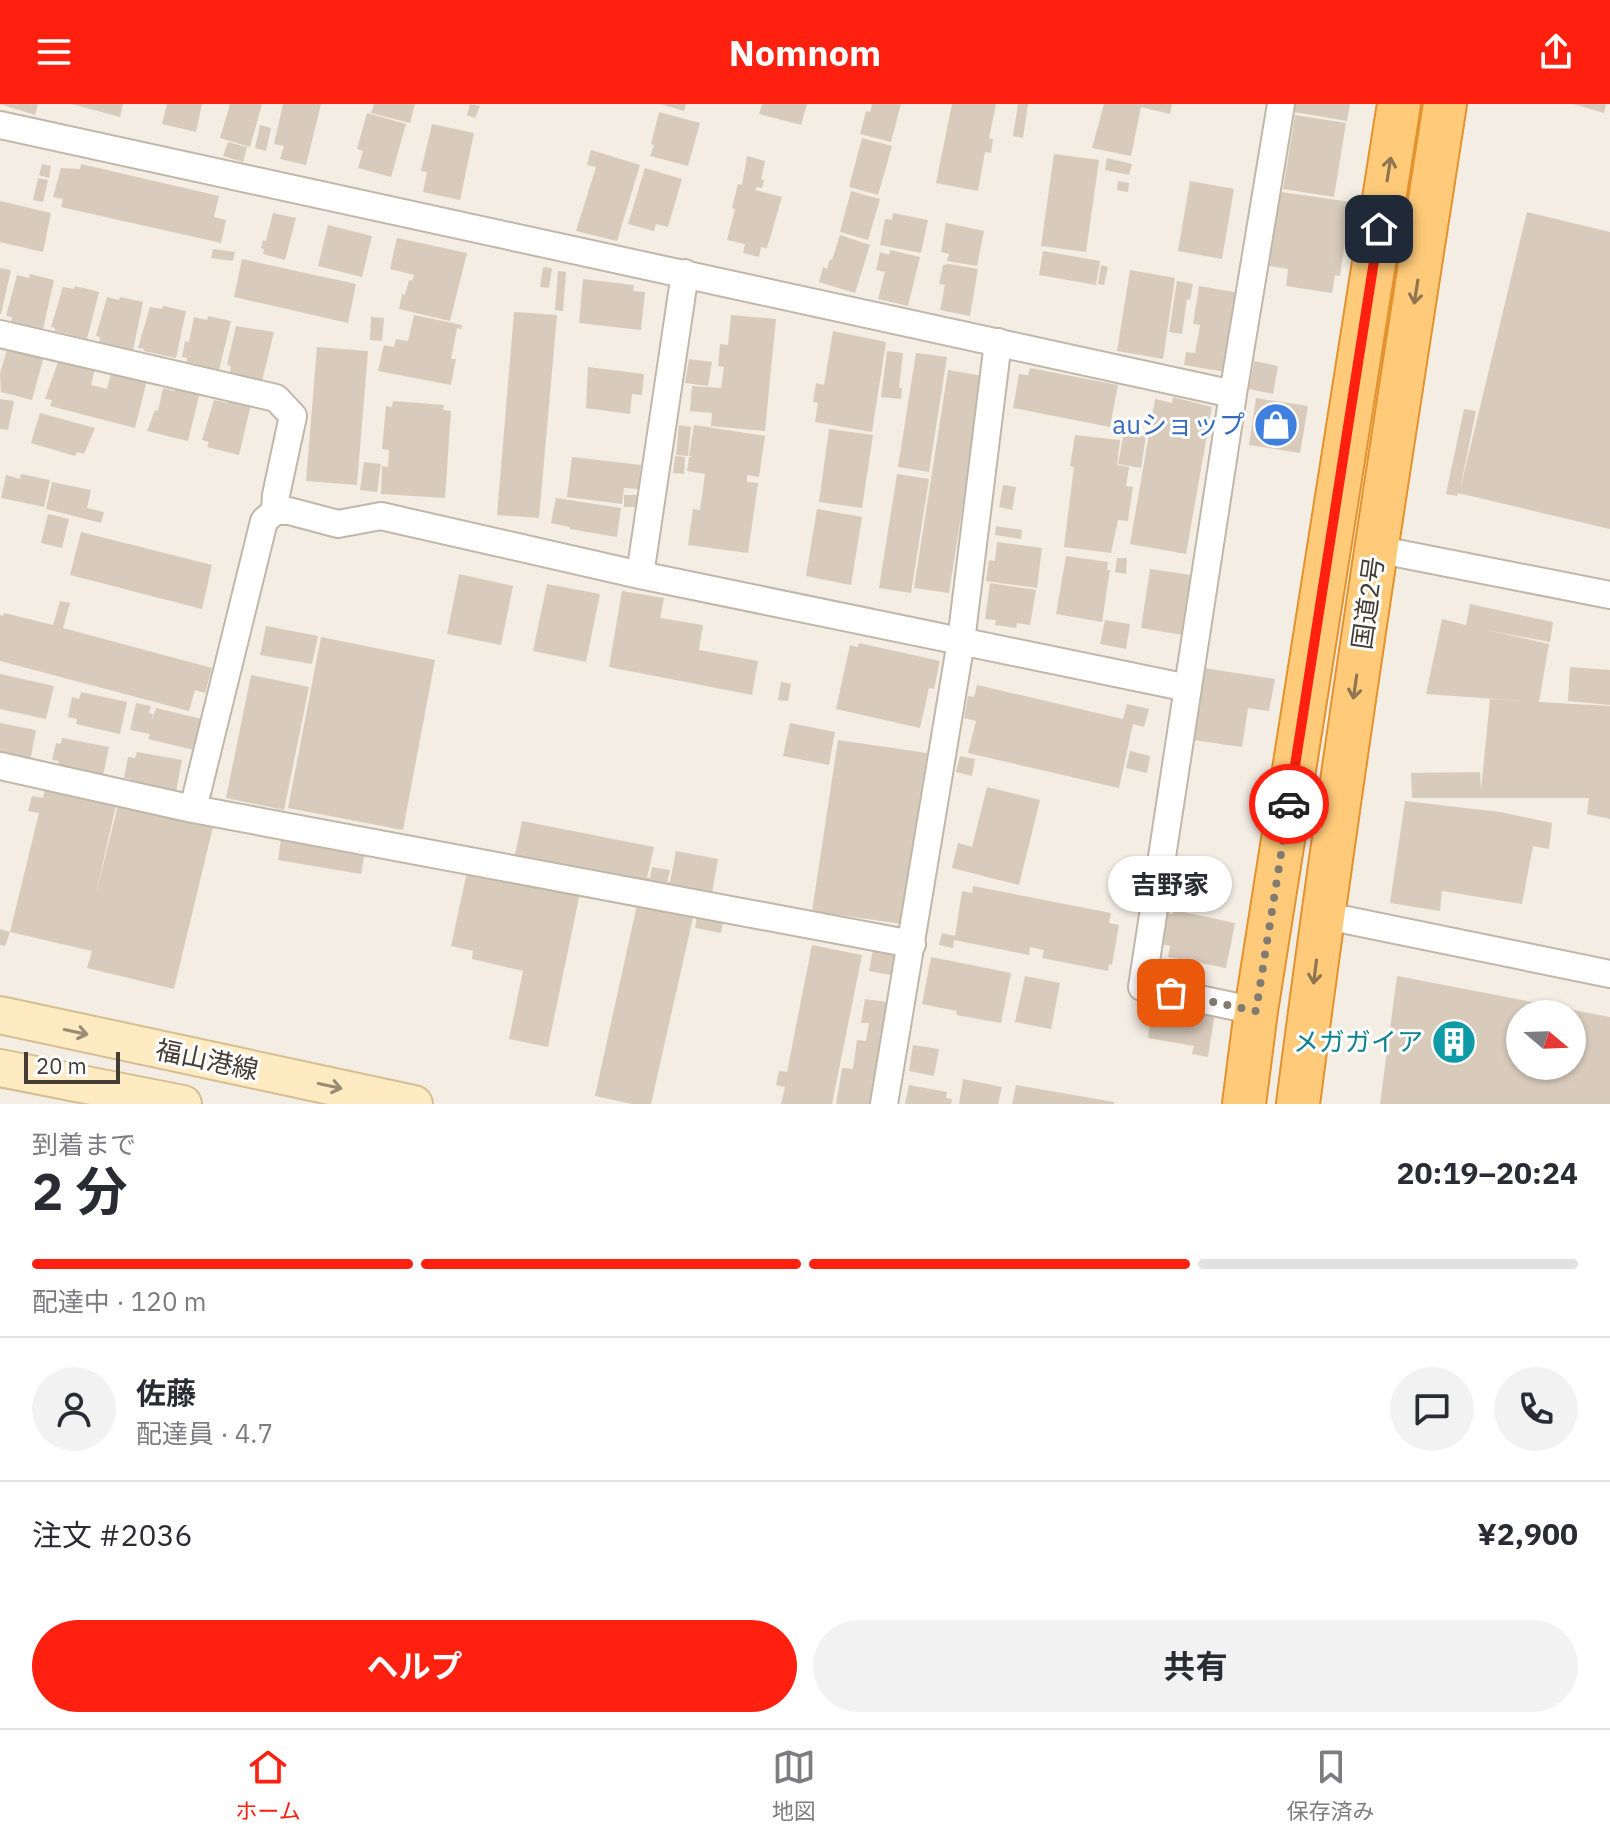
<!DOCTYPE html>
<html lang="ja">
<head>
<meta charset="utf-8">
<style>
  :root { --surface:#fff; --page:#f2f2f3; --text:#2b2b33; --muted:#7c7c81; --line:#e1e1e2; --accent:#ff200f }
  body { margin:0; font-family:"IBM Plex Sans","Noto Sans JP",sans-serif; background:var(--page); color:var(--text); height:100vh; display:flex; flex-direction:column; font-size:30px; white-space:nowrap }
  * { box-sizing:border-box; margin:0 }
  p { font-size:26px; color:var(--muted) }
  .icon { flex:none; width:44px; height:44px; fill:none; stroke:currentColor; stroke-width:2; stroke-linecap:round; stroke-linejoin:round }
  .map { position:relative; height:1000px; overflow:hidden }
  .details { display:flex; flex-direction:column; background:var(--surface); flex:1 }
  .details>* { flex:none }
  .needle { width:52px; rotate:109deg }
  .buttons { position:absolute; left:1506px; top:896px; display:grid; gap:16px }
  .buttons a { display:grid; place-items:center; width:80px; height:80px; border-radius:50%; background:var(--surface); box-shadow:0 2px 6px #0004; font-size:40px }
  .scale { position:absolute; left:24px; bottom:20px; width:96px; box-sizing:border-box; padding-left:8px; border:4px solid #453d34; border-top:0; font-size:22px; line-height:28px; white-space:nowrap; color:#453d34; -webkit-text-stroke:6px #fff; paint-order:stroke }
  .pin { position:absolute; display:grid; place-items:center; width:68px; height:68px; color:#fff; margin:-34px; border-radius:16px; box-shadow:0 4px 12px #0006 }
  .courier { position:absolute; display:grid; place-items:center; width:80px; height:80px; margin:-40px; border:6px solid #ff200f; border-radius:50%; background:#fff; color:#222; box-shadow:0 2px 10px #0007 }
  .bubble { position:absolute; height:56px; border-radius:28px; background:var(--surface); box-shadow:0 2px 6px #0004; font-size:26px; font-weight:700; line-height:56px; text-align:center }
  .overview em { font-style:normal; font-weight:700 }
  .overview div { display:flex; flex-direction:column-reverse }
  .overview { display:flex; align-items:center; justify-content:space-between; height:136px; padding:0 32px }
  h1 { font-size:52px; font-weight:700; line-height:60px }
  .bar { display:grid; grid-template-columns:repeat(4,1fr); gap:12px 8px; align-content:center; height:96px; padding:0 32px }
  .bar i { height:10px; border-radius:6px; background:var(--line) }
  .bar .current { background:var(--accent) }
  .bar p { grid-column:span 4 }
  .line { display:flex; align-items:center; gap:20px; padding:0 32px; border-top:2px solid var(--line) }
  .line div { flex:1 }
  .round { display:grid; place-items:center; flex:none; width:84px; height:84px; border-radius:42px; background:var(--page) }
  .action { display:flex; gap:16px; margin-top:auto; padding:16px 32px }
  .action a { flex:1; height:92px; border-radius:48px; background:var(--accent); color:#fff; font-size:32px; font-weight:700; line-height:92px; text-align:center }
  .action a+a { background:var(--page); color:var(--text) }
  header { display:flex; justify-content:space-between; align-items:center; height:104px; padding:0 32px; background:var(--accent); color:#fff; font-size:36px; font-weight:700 }
  .dock { display:flex; justify-content:space-around; align-items:center; height:112px; border-top:2px solid var(--line); background:var(--surface); font-size:22px; color:var(--muted) }
  .dock a { display:grid; justify-items:center; gap:4px }
  .dock .current { color:var(--accent) }
  .map>svg:first-child { display:block }
</style>
</head>
<body>
<header><svg class="icon" aria-label="menu" viewBox="0 0 24 24"><path d="M4 6h16M4 12h16M4 18h16"/></svg>Nomnom<svg class="icon" aria-label="share" viewBox="0 0 24 24"><path d="M12 15V3M7 8l5-5 5 5M5 13v7h14v-7"/></svg></header>
<div class="map">
<svg width="1610" height="1000" viewBox="0 0 1610 1000">
  <rect width="100%" height="100%" fill="#f3ede4"/>
  <path fill="#d8cbbc" fill-rule="evenodd" d="M0,0H38L35,11Z
    M72,0H123L120,13Z
    M167,0H202L196,28L162,20Z
    M230,0H262L250,43L220,34Z
    M283,0H321L306,61L280,55L284,42L274,40Z
    M374,0H415L410,19L371,9Z
    M470,0L480,2L475,14L467,11Z
    M661,0H686L684,7Z
    M762,0H807L801,21L759,10Z
    M872,0H901L891,38L860,30L866,7L870,8Z
    M952,0H996L989,34L993,35L991,49L985,48L978,87L936,79Z
    M1018,0H1028L1023,34L1013,32Z
    M1104,0H1172L1170,10L1141,3L1131,52L1092,44Z
    M1295,0H1350L1347,17L1294,8Z
    M1573,0H1606L1604,9Z
    M659,8L700,19L688,62L650,52L654,41L651,40Z
    M367,9L406,20L391,73L358,64L363,47L357,45Z
    M1295,11L1346,19L1334,93L1283,85Z
    M432,20L474,29L460,96L423,88L427,68L421,67Z
    M260,21L271,24L266,47L255,44Z
    M862,34L892,42L878,91L849,83Z
    M228,38L247,43L243,58L223,52Z
    M591,46L640,61L617,137L576,127L596,63L587,61Z
    M1054,50L1099,56L1086,148L1041,142Z
    M747,52L765,57L761,75L764,76L762,84L757,83L755,86L782,93L767,144L761,143L759,153L743,149L745,140L727,136L735,105L732,104L738,80L742,81Z
    M1107,54L1132,60L1129,71L1105,66Z
    M42,60L51,62L49,74L39,71Z
    M81,60L219,92L214,113L226,116L221,139L61,103L63,95L53,93L61,64L80,65Z
    M645,64L682,75L668,123L656,120L654,127L628,120Z
    M38,74L48,76L43,98L33,96Z
    M1118,77L1129,79L1128,88L1117,86Z
    M1190,77L1234,85L1222,155L1178,147Z
    M851,87L880,95L868,136L840,128Z
    M1281,88L1351,98L1340,172L1335,171L1332,189L1286,182L1288,165L1269,162Z
    M0,97L51,109L43,148L0,138Z
    M1527,108L1610,128V425L1458,389L1457,392L1446,390L1464,305L1476,307L1460,386Z
    M273,109L296,114L285,156L263,150L264,145L261,144L263,136L266,137Z
    M893,109L928,116L921,149L880,141L885,115L892,116Z
    M946,119L984,127L977,162L947,157L949,150L941,148Z
    M328,121L372,132L362,173L318,162Z
    M840,131L870,141L855,189L819,178L823,163L827,165L830,155L832,156Z
    M397,134L467,149L450,217L399,205L402,190L405,191L409,176L412,177L414,171L390,165Z
    M213,145L235,148L233,157L211,154Z
    M890,146L920,153L908,202L878,195L885,168L876,166L880,148L889,151Z
    M1043,147L1100,157L1096,181L1039,171Z
    M242,155L356,180L348,219L234,193Z
    M949,160L978,165L970,212L940,206L945,181L939,180L943,161Z
    M1101,161L1108,163L1104,181L1098,180Z
    M543,163L552,164L549,184L540,183Z
    M0,164L11,166L1,210H0Z
    M1130,166L1175,174L1163,255L1117,247Z
    M558,167L566,168L563,207L555,206Z
    M30,170L54,176L43,225L11,218L12,213L6,212L17,171L29,174Z
    M583,175L634,181L633,187L645,188L641,226L579,219Z
    M1177,177L1193,180L1190,196L1187,195L1182,230L1169,228Z
    M75,182L99,188L87,235L55,227V224L51,223L63,183L74,185Z
    M1199,182L1240,189L1225,268L1184,261L1186,248L1195,249L1200,221L1193,220Z
    M107,193L119,196L120,193L143,198L133,246L99,239L100,233L96,232Z
    M163,202L186,207L176,254L143,247L144,245L138,244L150,203L162,205Z
    M514,208L557,211L539,414L497,411Z
    M414,211L462,221L461,225L457,224L451,255H456L451,281L378,267L384,241L394,243L396,235L408,237Z
    M731,211L776,215L765,327L711,322L712,309L690,307L692,282L721,284L724,263L718,262L720,240L728,241Z
    M208,212L231,217L219,266L187,258V254L182,253L185,237L189,238L194,213L207,216Z
    M371,213L384,214L382,237L370,236Z
    M236,222L274,228L262,277L230,269L231,262L227,261Z
    M833,227L886,238L872,328L815,318L818,299L813,298L816,279L824,281Z
    M317,243L368,247L357,381L306,377Z
    M7,246L20,250L21,247L44,252L32,296L1,288L0,269Z
    M887,247L903,249L899,284H902L901,295L881,293Z
    M916,249L947,253L929,368L898,363Z
    M689,255L712,258L708,282L685,279Z
    M1254,257L1278,262L1273,290L1249,285Z
    M58,258L95,264L91,281L107,285L111,270L147,276L135,324L50,302L52,296L45,295Z
    M588,263L644,270L642,291L632,290L630,310L586,304Z
    M1030,264L1118,281L1110,323L1013,304L1019,270L1028,271Z
    M948,266L983,272L949,489L914,484Z
    M176,283L200,288L188,337L147,327L155,306L158,307L163,284L175,287Z
    M1173,293L1212,303L1186,450L1130,440L1155,295L1172,299Z
    M229,294L251,300L239,351L207,343L209,338L202,336L214,296L228,299Z
    M1256,294L1308,302L1300,349L1249,341Z
    M0,295L14,297L8,326L0,325Z
    M393,297L444,301L443,306L451,307L445,394L381,390L382,362L388,363L389,346L382,345L386,302L392,303Z
    M40,309L95,324L84,350L77,348L75,352L31,339Z
    M679,321L691,323L688,352L676,351Z
    M694,321L765,332L759,373L747,371V378L758,379L748,449L688,441L693,405L700,406L705,370L687,367L689,353H693L689,352Z
    M829,325L873,331L862,404L819,398Z
    M1124,329L1146,332L1141,364L1118,360Z
    M1075,331L1120,336L1117,361L1129,363L1126,382L1133,383L1128,417L1118,416L1111,449L1064,443L1074,363L1070,362Z
    M675,352L685,353L684,370L673,369Z
    M572,353L641,361L638,385L624,384L622,400L567,393Z
    M364,358L381,360L377,388L360,386Z
    M21,370L50,376L44,403L1,394L6,371L20,375Z
    M897,370L929,375L911,489L879,484Z
    M52,378L91,386L87,404L104,408L101,419L46,405Z
    M1003,381L1016,383L1012,406L999,403Z
    M624,391H638L637,403H624Z
    M556,394L621,404L617,433L570,425V423L551,419Z
    M817,405L862,413L851,481L806,472Z
    M48,410L69,415L62,444L41,439Z
    M996,422L1022,426L1021,435L995,431Z
    M81,428L212,461L202,505L70,471Z
    M997,438L1042,444L1037,484L986,477L989,456L995,457Z
    M1066,452L1108,458L1107,466H1110L1102,518L1056,510Z
    M1117,454H1127L1126,470L1115,468Z
    M1150,465L1191,471L1182,531L1141,524Z
    M459,470L513,482L501,541L447,530Z
    M990,479L1036,486L1030,521L1017,519L1016,524L995,521L996,516L985,515Z
    M547,480L600,490L586,558L533,547Z
    M622,487L664,494L660,514L703,521L699,546L758,557L752,591L609,563Z
    M60,497L70,499L63,524L212,564L205,589L195,586L189,607L0,557V511L3,512L4,509L53,521Z
    M1470,500L1553,518L1550,538L1487,526L1549,540L1539,598L1610,602V715L1587,710L1589,694H1412L1411,669L1480,668L1481,686L1490,595L1523,597L1426,590L1442,515L1466,521Z
    M1105,516L1130,520L1126,545L1100,540Z
    M266,522L318,532L312,560L260,551Z
    M321,533L435,556L403,726L288,704Z
    M859,539L940,557L934,585L929,584L920,624L836,605L850,541L858,543Z
    M1570,563L1610,566V601L1568,597Z
    M1204,564L1275,575L1269,607L1248,604L1242,643L1193,636Z
    M0,570L54,582L46,615L0,605Z
    M251,571L309,583L284,706L226,694Z
    M781,578L791,580L788,597L778,596Z
    M977,581L1123,615L1127,600L1149,605L1144,623L1133,620L1119,684L968,649L976,617L964,614L968,592L974,593Z
    M81,588L127,598L120,630L76,620L77,615L68,613L72,593L79,595Z
    M136,599L151,602L149,609L153,610L151,618L156,604L202,615L194,646L148,635L150,630L130,626Z
    M0,619L36,626L30,657L0,651Z
    M790,619L835,628L829,661L783,652Z
    M62,634L109,643L103,672L57,663L59,657L52,656L56,639L61,640Z
    M838,636L927,649L902,820L812,807Z
    M1130,647L1150,652L1147,669L1126,664Z
    M137,648L182,656L176,688L130,680L131,675L124,674L128,653L135,654Z
    M960,652L975,655L972,672L956,668Z
    M987,683L1040,696L1019,781L952,764L958,739L972,743Z
    M45,684L116,701L95,794L118,701L213,723L174,885L87,864L92,847L10,828L39,709L28,707L32,692L43,694Z
    M1405,697L1500,708L1552,719L1549,745L1533,742L1522,800L1442,787L1440,807L1390,799Z
    M522,717L654,743L647,774H650L652,763L670,766L667,778H670L676,747L718,755L712,789L515,751Z
    M281,734L365,748L361,770L278,756Z
    M467,768L580,789L548,943L509,935L523,867L472,855L473,847L451,842Z
    M973,782L1111,809L1109,819L1119,821L1112,861L1109,860L1108,867L1042,854L1044,846L1030,843L1029,851L954,836L953,844L939,841L942,829L955,832L962,787L972,789Z
    M638,796L694,809L651,1000H632L595,992Z
    M1174,806L1235,819L1226,864L1168,853L1170,842L1158,839L1164,809L1173,810Z
    M698,807L724,813L721,829L695,824Z
    M0,825L10,828L5,842L0,841Z
    M874,840L901,845L896,872L869,867Z
    M812,841L862,851L832,1000H781L785,983L776,981L779,967L787,968Z
    M931,853L1011,869L1001,919L956,911L957,907L922,900Z
    M1025,872L1060,879L1051,925L1015,918Z
    M1397,872L1610,913V1000H1380ZM1520,910H1572V962H1520Z
    M865,895L894,899L877,1000H836L842,964L853,965L857,936L866,937L869,919H861Z
    M1154,897L1215,908L1208,953L1192,950L1194,942L1148,934Z
    M913,941L939,945L934,972L909,967Z
    M963,975L1002,983L998,1000H959Z
    M909,981L947,988L946,994L952,995L951,1000H905Z
    M1016,981L1114,998V1000H1012Z"/>
  <g fill="none" stroke-linecap="round" stroke-linejoin="round">
    <g stroke="#c1b7a9" stroke-width="30">
      <path id="minor" d="M0,21L1233,290
        M0,230L276,294L293,312L276,391L275,407
        M1376,445L1610,491
        M640,471L685,169
        M0,662L193,705L912,840
        M193,705L264,417L275,407H289L338,420L381,412L640,471L1188,584
        M1322,811L1610,870
        M1256,907L1142,883L1233,290L1281,0
        M884,1000L961,537L998,238"/>
    </g>
    <g stroke="#d5be92" stroke-width="40">
      <path id="secondary" d="M0,911L414,1000
        M0,964L183,1000"/>
    </g>
    <g stroke="#e3922e" stroke-width="46">
      <path id="trunk" d="M1244,1000L1256,907L1399,0
        M1298,1000C1341,666 1393,333 1445,0"/>
    </g>
    <use href="#minor" stroke="#fff" stroke-width="26"/>
    <use href="#secondary" stroke="#ffebc2" stroke-width="36"/>
    <use href="#trunk" stroke="#ffcb7a" stroke-width="42"/>
  </g>
  <defs><path id="oneway-shaft" d="M-6 0H5M1.5-3L5.5 0L1.5 3" fill="none" stroke-width="1.6" stroke-linecap="round" stroke-linejoin="round" transform="scale(2)"/></defs>
  <g stroke="#8f7650">
    <use href="#oneway-shaft" transform="translate(1389 65) rotate(-81)"/>
    <use href="#oneway-shaft" transform="translate(1416 188) rotate(99)"/>
    <use href="#oneway-shaft" transform="translate(1355 583) rotate(98)"/>
    <use href="#oneway-shaft" transform="translate(1315 868) rotate(97)"/>
  </g>
  <g stroke="#998b74">
    <use href="#oneway-shaft" transform="translate(76 928) rotate(12)"/>
    <use href="#oneway-shaft" transform="translate(330 982) rotate(12)"/>
  </g>
  <g fill="none" stroke-linecap="round" stroke-linejoin="round">
    <path stroke="#827b72" stroke-width="8" stroke-dasharray="0 14.4" d="M1171,889L1256,907L1289,700"/>
    <path stroke="#ff200f" stroke-width="10" d="M1289,700L1379,125"/>
  </g>
  <defs>
    <g id="shop-disc" transform="scale(2.3)"><circle r="9.5" fill="#3f7fe0" stroke="#fff"/><path d="M-5-2.5h2.3a2.7 3.5 0 0 1 5.4 0H5L5.5 6h-11ZM-1.5-2.5h3a1.5 2.3 0 0 0-3 0Z" fill="#fff"/></g>
    <g id="building-disc" transform="scale(2.3)"><circle r="9.5" fill="#0f9aa8" stroke="#fff"/><path d="M-4-6H4V6H1V3H-1V6H-4ZM-2.5-4.3h1.7v1.8h-1.7ZM.8-4.3h1.7v1.8H.8ZM-2.5-1h1.7V.8h-1.7ZM.8-1h1.7V.8H.8Z" fill="#fff"/></g>
  </defs>
  <g fill-rule="evenodd">
    <use href="#shop-disc" x="1276" y="321"/>
    <use href="#building-disc" x="1454" y="938"/>
  </g>
  <g text-anchor="middle" stroke-width="6" stroke-linejoin="round" paint-order="stroke">
    <g font-size="26" fill="#366cbe" stroke="#fff" text-anchor="end">
      <text x="1245" y="330">auショップ</text>
    </g>
    <g font-size="26" fill="#453d34" stroke="#fff">
      <text transform="translate(1368 499) rotate(-82)" y="9">国道2号</text>
      <text transform="translate(207 956) rotate(12)" y="9">福山港線</text>
    </g>
    <g font-size="26" fill="#0d838f" stroke="#fff" text-anchor="end">
      <text x="1423" y="947">メガガイア</text>
    </g>
  </g>
</svg>
<div class="buttons">
<a><svg class="needle" viewBox="-14 -14 28 28"><path d="M0-13l5 13h-10z" fill="#e53935"/><path d="M0 13l5-13h-10z" fill="#7c7c81"/></svg></a>
</div>
<div class="scale">20 m</div>
<div class="pin" style="left:1171px;top:889px;background:#ea580c"><svg class="icon" aria-label="bag" viewBox="0 0 24 24"><path d="M5 8h14l-1 12H6zM9 8a3 3 0 0 1 6 0"/></svg></div>
<div class="pin" style="left:1379px;top:125px;background:#1f2937"><svg class="icon" aria-label="home" viewBox="0 0 24 24"><path d="M3 11l9-7 9 7M6 9v11h12V9"/></svg></div>
<div class="courier" style="left:1289px;top:700px"><svg class="icon" aria-label="car" viewBox="0 0 24 24"><path d="M5 17H2v-5l4-1 3-4h7l3 4 3 1v5h-3M9 17h6M6 11h13"/><circle cx="7" cy="17" r="2"/><circle cx="17" cy="17" r="2"/></svg></div>
<div class="bubble" style="left:1108px;top:752px;width:124px">吉野家</div>
</div>
<section class="details">
<div class="overview"><div><h1>2 分</h1><p>到着まで</p></div><em>20:19–20:24</em></div>
<div class="bar"><i class="current"></i><i class="current"></i><i class="current"></i><i></i><p>配達中 · 120 m</p></div>
<div class="line" style="height:144px"><a class="round"><svg class="icon" aria-label="person" viewBox="0 0 24 24"><circle cx="12" cy="8" r="4"/><path d="M4 21q1-7 8-7t8 7"/></svg></a><div><b>佐藤</b><p>配達員 · 4.7</p></div><a class="round"><svg class="icon" aria-label="chat" viewBox="0 0 24 24"><path d="M4 5h16v11H9l-5 4z"/></svg></a><a class="round"><svg class="icon" aria-label="phone" viewBox="0 0 24 24"><path d="M5 4h4l2 5-3 2q2 4 5 5l2-3 5 2v4C11 20 4 13 5 4z"/></svg></a></div>
<div class="line" style="height:104px"><div>注文 #2036</div><b>¥2,900</b></div>
<div class="action"><a>ヘルプ</a><a>共有</a></div>
</section>
<nav class="dock">
<a class="current"><svg class="icon" aria-label="home" viewBox="0 0 24 24"><path d="M3 11l9-7 9 7M6 9v11h12V9"/></svg>ホーム</a>
<a><svg class="icon" aria-label="map" viewBox="0 0 24 24"><path d="M3 6l6-2 6 2 6-2v14l-6 2-6-2-6 2zM9 4v14M15 6v14"/></svg>地図</a>
<a><svg class="icon" aria-label="saved" viewBox="0 0 24 24"><path d="M7 4h10v16l-5-4-5 4z"/></svg>保存済み</a>
</nav>
</body>
</html>
